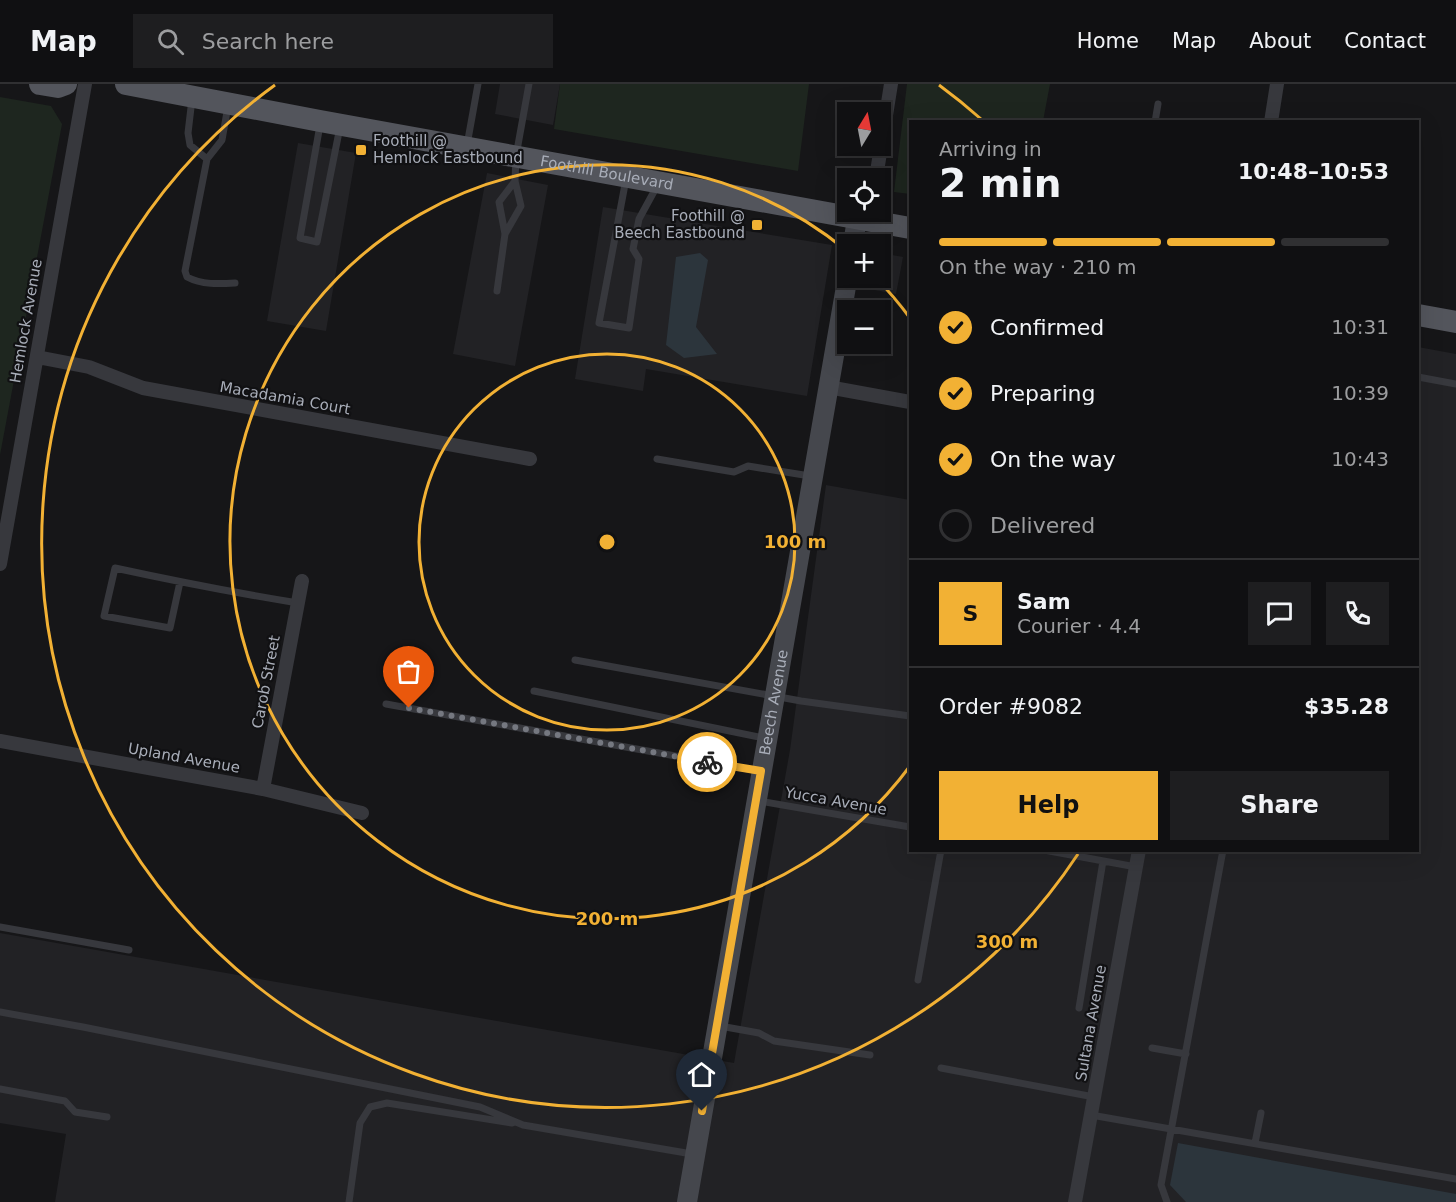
<!DOCTYPE html>
<html lang="en">
<head>
<meta charset="utf-8">
<style>
  :root { --surface:#101012; --page:#1e1e20; --text:#f1f3f6; --muted:#9c9d9f; --line:#303032; --accent:#f2b134 }
  body { margin:0; font-family:"DejaVu Sans",sans-serif; background:var(--page); color:var(--text); height:100vh; display:flex; flex-direction:column; font-size:22px; white-space:nowrap }
  * { box-sizing:border-box; margin:0 }
  p { font-size:20px; color:var(--muted) }
  .icon { flex:none; width:33px; height:33px; fill:none; stroke:currentColor; stroke-width:2; stroke-linecap:round; stroke-linejoin:round }
  .map { position:relative; flex:1; overflow:hidden }
  .drawer { position:absolute; left:909px; top:36px; width:510px; height:732px; display:flex; flex-direction:column; background:var(--surface); border-radius:0px; box-shadow:0 6px 24px #0002,0 0 0 2px var(--line) }
  .drawer>* { flex:none }
  .needle { width:39px; rotate:10deg }
  .buttons { position:absolute; left:837px; top:18px; display:grid; gap:12px }
  .buttons a { display:grid; place-items:center; width:54px; height:54px; border-radius:0px; background:var(--surface); box-shadow:0 6px 24px #0002,0 0 0 2px var(--line); font-size:30px }
  .pin { position:absolute; display:grid; place-items:center; width:51px; height:51px; color:#fff; margin:-62px -26px; border-radius:50% 50% 50% 0; rotate:-45deg; box-shadow:0 0 6px #0007 }
  .pin .icon { rotate:45deg }
  .courier { position:absolute; display:grid; place-items:center; width:60px; height:60px; margin:-30px; border:4px solid #f2b134; border-radius:50%; background:#fff; color:#222; box-shadow:0 2px 8px #0007 }
  .summary em { font-style:normal; font-weight:600 }
  .summary div { display:flex; flex-direction:column-reverse }
  .summary { display:flex; align-items:center; justify-content:space-between; height:102px; padding:0 30px }
  h1 { font-size:39px; font-weight:600; line-height:45px }
  .bar { display:grid; grid-template-columns:repeat(4,1fr); gap:9px 6px; align-content:center; height:72px; padding:0 30px }
  .bar i { height:8px; border-radius:4px; background:var(--line) }
  .bar .active { background:var(--accent) }
  .bar p { grid-column:span 4 }
  .line { display:flex; align-items:center; gap:15px; padding:0 30px; border-top:2px solid var(--line) }
  .line div { flex:1 }
  .round { display:grid; place-items:center; flex:none; width:63px; height:63px; border-radius:0px; background:var(--page) }
  ol { padding:0 30px; list-style:none }
  li { display:flex; align-items:center; gap:18px; height:66px }
  li p { margin-inline-start:auto }
  li .icon { padding:6px; border-radius:50%; background:var(--accent); color:#111; stroke-width:4 }
  li:last-child { color:var(--muted) }
  li i { width:33px; height:33px; border:3px solid var(--line); border-radius:50% }
  .primary-button { display:flex; gap:12px; margin-top:auto; padding:12px 30px }
  .primary-button a { flex:1; height:69px; border-radius:0px; background:var(--accent); color:#111; font-size:24px; font-weight:600; line-height:69px; text-align:center }
  .primary-button a+a { background:var(--page); color:var(--text) }
  header { display:flex; align-items:center; gap:36px; box-sizing:border-box; height:84px; padding:0 30px; background:var(--surface); border-bottom:2px solid var(--line) }
  header strong { font-size:28px }
  nav { display:flex; gap:33px; margin-inline-start:auto; font-size:21px }
  .search { width:420px; height:54px; background:var(--page); display:flex; align-items:center; gap:15px; box-sizing:border-box; padding:0 21px; border-radius:0px; color:var(--muted); font-size:22px }
  .map>svg:first-child { display:block }
</style>
</head>
<body>
<header>
<strong>Map</strong>
<div class="search"><svg class="icon" aria-label="search" viewBox="0 0 24 24"><circle cx="10" cy="10" r="6"/><path d="M15 15l6 6"/></svg>Search here</div>
<nav><a>Home</a><a>Map</a><a>About</a><a>Contact</a></nav>
</header>
<div class="map">
<svg width="1456" height="1118" viewBox="0 0 1456 1118">
  <rect width="100%" height="100%" fill="#161618"/>
  <path fill="#222225" d="M500,0H560L553,41L495,30Z
    M298,59L356,69L326,247L267,237Z
    M487,89L548,101L515,282L453,270Z
    M603,123L832,161L807,312L646,285L643,307L575,295Z
    M881,169L903,173L896,210L859,203L861,194H880Z
    M1418,263L1456,270V1118H55L66,1050L0,1039V849L734,979L790,666L826,401L910,416V766H1418Z"/>
  <path fill="#1e261f" d="M560,0H809L798,87L554,45Z
    M907,0H1050L1043,37L910,38V110L894,108Z
    M0,13L51,22L62,40L0,371Z"/>
  <path fill="#2c353c" d="M700,169L708,176L696,243L717,270L684,274L666,261L676,173Z
    M1178,1059L1456,1110V1118H1186L1170,1101Z"/>
  <g fill="none" stroke-linecap="round" stroke-linejoin="round">
    <path stroke="#37383d" stroke-width="7" d="M192,15L188,49L190,61L207,75
      M228,22L222,56L207,75L185,187L187,193C202,201 219,200 235,199
      M1155,38L1158,20
      M320,41L300,154L317,158L340,43
      M467,61L478,0
      M626,95L599,239L629,244L639,175L633,165L639,135L657,102
      M505,150L521,122L515,97L516,72L529,0
      M497,207L505,150L499,118L515,97
      M1418,293L1456,300
      M657,375L734,388L748,382L810,392
      M180,498L170,544L104,532L115,484C175,497 236,509 298,519
      M575,576L801,617L910,632
      M534,607L764,654
      M386,620L759,687
      M759,717L910,743
      M1044,766L1136,783
      M0,843L129,866
      M918,896L941,766
      M1079,924L1103,777
      M0,928L83,943L480,1023L523,1041L692,1070
      M720,942L759,949L774,957L870,971
      M1152,964L1186,970
      M941,984L1094,1013
      M0,1005L65,1017L75,1028L107,1033
      M1091,1031L1456,1095
      M1255,1059L1261,1029
      M349,1118L360,1039L370,1023L387,1019L512,1039
      M1167,1118L1161,1101L1223,766"/>
    <path stroke="#37383d" stroke-width="14" d="M1271,38L1277,0
      M876,94L891,0
      M37,273L89,283L143,304L530,375
      M828,303L910,318
      M0,480L85,0
      M0,657L263,705L362,729
      M263,705L302,497
      M1075,1118L1139,766"/>
    <g stroke="#45474d" stroke-width="20">
      <path d="M853,160L857,135"/>
      <path id="s1" d="M687,1118L848,191"/>
    </g>
    <g stroke="#53555c" stroke-width="22">
      <path d="M40,0L58,3L66,0"/>
      <path id="s2" d="M126,0L320,37L910,144"/>
      <path d="M1418,231L1456,238"/>
    </g>
  </g>
  <g fill="none" stroke-linecap="round" stroke-linejoin="round">
    <path stroke="#757880" stroke-width="6" stroke-dasharray="0 10.8" d="M409,624L707,678"/>
    <path stroke="#f2b134" stroke-width="8" d="M702,1027L761,687L707,678"/>
  </g>
  <g fill="none" stroke="#f2b134" stroke-width="3">
    <circle cx="607" cy="458" r="188"/>
    <path d="M910 682A377 377 0 1 1 847 167M876 194A377 377 0 0 1 910 234"/>
    <path d="M1078 770A565 565 0 1 1 275 1M939 1A565 565 0 0 1 981 35"/>
  </g>
  <g fill="#f2b134" stroke="#111113" stroke-width="2">
    <rect x="355" y="60" width="12" height="12" rx="3"/>
    <rect x="751" y="135" width="12" height="12" rx="3"/>
  </g>
  <g text-anchor="middle" stroke-width="4.5" stroke-linejoin="round" paint-order="stroke">
    <g font-size="15" fill="#a8adb8" stroke="#111113" text-anchor="start">
      <text x="373" y="62">Foothill @<tspan x="373" dy="17">Hemlock Eastbound</tspan></text>
      <text x="745" y="137" text-anchor="end">Foothill @<tspan x="745" dy="17">Beech Eastbound</tspan></text>
    </g>
    <g font-size="15" fill="#a8adb8" stroke="#111113">
      <text dy="5" stroke="none"><textPath href="#s2" startOffset="489">Foothill Boulevard</textPath></text>
      <text transform="translate(26 237) rotate(-80)" y="5">Hemlock Avenue</text>
      <text transform="translate(285 314) rotate(10)" y="5">Macadamia Court</text>
      <text transform="translate(266 598) rotate(-79)" y="5">Carob Street</text>
      <text dy="5" stroke="none"><textPath href="#s1" startOffset="507">Beech Avenue</textPath></text>
      <text transform="translate(184 674) rotate(10)" y="5">Upland Avenue</text>
      <text transform="translate(836 717) rotate(10)" y="5">Yucca Avenue</text>
      <text transform="translate(1091 939) rotate(-80)" y="5">Sultana Avenue</text>
    </g>
  </g>
  <circle cx="607" cy="458" r="9" fill="#f2b134" stroke="#111113" stroke-width="3"/>
  <g font-size="18" text-anchor="middle" font-weight="bold" fill="#f2b134" stroke="#111113" stroke-width="4.5" stroke-linejoin="round" paint-order="stroke">
    <text x="795" y="464">100 m</text>
    <text x="607" y="841">200 m</text>
    <text x="1007" y="864">300 m</text>
  </g>
</svg>
<div class="buttons">
<a><svg class="needle" viewBox="-14 -14 28 28"><path d="M0-13l5 13h-10z" fill="#e53935"/><path d="M0 13l5-13h-10z" fill="#9c9d9f"/></svg></a>
<a><svg class="icon" aria-label="locate" viewBox="0 0 24 24"><circle cx="12" cy="12" r="6"/><path d="M12 2v4M12 18v4M2 12h4M18 12h4"/></svg></a>
<a>+</a>
<a>−</a>
</div>
<div class="pin" style="left:409px;top:624px;background:#ea580c"><svg class="icon" aria-label="bag" viewBox="0 0 24 24"><path d="M5 8h14l-1 12H6zM9 8a3 3 0 0 1 6 0"/></svg></div>
<div class="pin" style="left:702px;top:1027px;background:#1f2937"><svg class="icon" aria-label="home" viewBox="0 0 24 24"><path d="M3 11l9-7 9 7M6 9v11h12V9"/></svg></div>
<div class="courier" style="left:707px;top:678px"><svg class="icon" aria-label="bike" viewBox="0 0 24 24"><circle cx="6" cy="16" r="4"/><circle cx="18" cy="16" r="4"/><path d="M6 16l4-8h5l3 8M10 8l3 8H6M13 5h3"/></svg></div>
<section class="drawer">
<div class="summary"><div><h1>2 min</h1><p>Arriving in</p></div><em>10:48–10:53</em></div>
<div class="bar"><i class="active"></i><i class="active"></i><i class="active"></i><i></i><p>On the way · 210 m</p></div>
<ol>
<li><svg class="icon" aria-label="check" viewBox="0 0 24 24"><path d="M5 12l5 5 9-10"/></svg>Confirmed<p>10:31</p></li>
<li><svg class="icon" aria-label="check" viewBox="0 0 24 24"><path d="M5 12l5 5 9-10"/></svg>Preparing<p>10:39</p></li>
<li><svg class="icon" aria-label="check" viewBox="0 0 24 24"><path d="M5 12l5 5 9-10"/></svg>On the way<p>10:43</p></li>
<li><i></i>Delivered</li>
</ol>
<div class="line" style="height:108px"><b class="round" style="background:var(--accent);color:#111">S</b><div><b>Sam</b><p>Courier · 4.4</p></div><a class="round"><svg class="icon" aria-label="chat" viewBox="0 0 24 24"><path d="M4 5h16v11H9l-5 4z"/></svg></a><a class="round"><svg class="icon" aria-label="phone" viewBox="0 0 24 24"><path d="M5 4h4l2 5-3 2q2 4 5 5l2-3 5 2v4C11 20 4 13 5 4z"/></svg></a></div>
<div class="line" style="height:78px"><div>Order #9082</div><b>$35.28</b></div>
<div class="primary-button"><a>Help</a><a>Share</a></div>
</section>
</div>
</body>
</html>
